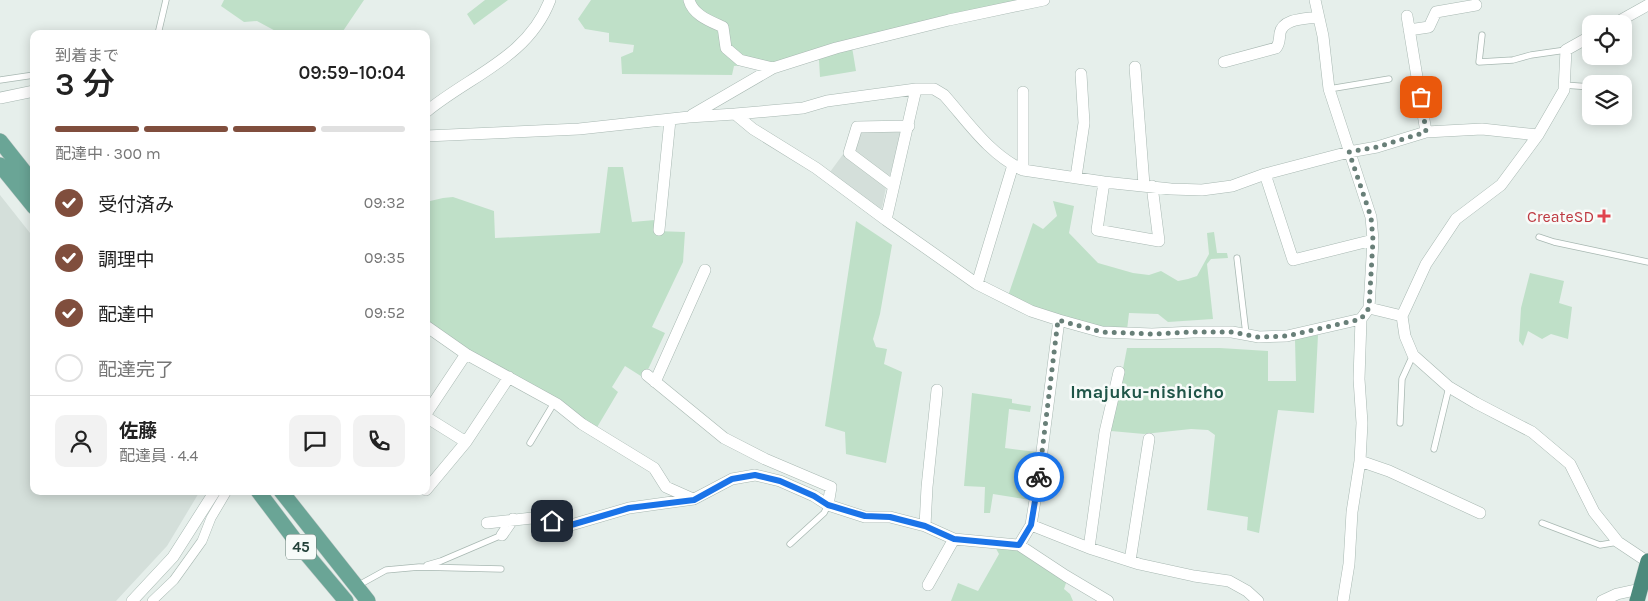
<!DOCTYPE html>
<html lang="ja">
<head>
<meta charset="utf-8">
<style>
  :root { --surface:#fff; --page:#f2f2f2; --text:#222; --muted:#767676; --line:#e0e0e0; --accent:#804e3d }
  body { margin:0; font-family:Karla,"Noto Sans JP",sans-serif; background:var(--page); color:var(--text); height:100vh; display:flex; flex-direction:column; font-size:19px; white-space:nowrap }
  * { box-sizing:border-box; margin:0 }
  p { font-size:16px; color:var(--muted) }
  .icon { flex:none; width:28px; height:28px; fill:none; stroke:currentColor; stroke-width:2; stroke-linecap:round; stroke-linejoin:round }
  .map { position:relative; flex:1; overflow:hidden }
  .side { position:absolute; left:30px; top:30px; width:400px; height:465px; display:flex; flex-direction:column; background:var(--surface); border-radius:10px; box-shadow:0 2px 12px #0003 }
  .side>* { flex:none }
  .controls { position:absolute; left:1582px; top:15px; display:grid; gap:10px }
  .controls a { display:grid; place-items:center; width:50px; height:50px; border-radius:10px; background:var(--surface); box-shadow:0 2px 12px #0003; font-size:25px }
  .pin { position:absolute; display:grid; place-items:center; width:42px; height:42px; color:#fff; margin:-21px; border-radius:10px; box-shadow:0 2px 8px #0006 }
  .courier { position:absolute; display:grid; place-items:center; width:50px; height:50px; margin:-25px; border:4px solid #1a73e8; border-radius:50%; background:#fff; color:#222; box-shadow:0 1px 6px #0007 }
  .summary em { font-style:normal; font-weight:600 }
  .summary div { display:flex; flex-direction:column-reverse }
  .summary { display:flex; align-items:center; justify-content:space-between; height:85px; padding:0 25px }
  h1 { font-size:32px; font-weight:600; line-height:38px }
  .bar { display:grid; grid-template-columns:repeat(4,1fr); gap:8px 5px; align-content:center; height:60px; padding:0 25px }
  .bar i { height:6px; border-radius:4px; background:var(--line) }
  .bar .on { background:var(--accent) }
  .bar p { grid-column:span 4 }
  .line { display:flex; align-items:center; gap:12px; padding:0 25px; border-top:1px solid var(--line) }
  .line div { flex:1 }
  .round { display:grid; place-items:center; flex:none; width:52px; height:52px; border-radius:10px; background:var(--page) }
  ol { padding:0 25px; list-style:none }
  li { display:flex; align-items:center; gap:15px; height:55px }
  li p { margin-inline-start:auto }
  li .icon { padding:5px; border-radius:50%; background:var(--accent); color:#fff; stroke-width:4 }
  li:last-child { color:var(--muted) }
  li i { width:28px; height:28px; border:2px solid var(--line); border-radius:50% }
  .map>svg:first-child { display:block }
</style>
</head>
<body>
<div class="map">
<svg width="1648" height="601" viewBox="0 0 1648 601">
  <rect width="100%" height="100%" fill="#e6efeb"/>
  <path fill="#d4dfda" d="M860,130L902,132L889,178L855,152Z
    M844,153L886,187L882,208L878,209L830,172Z
    M0,195L34,238V491H200L167,546L116,601H0Z"/>
  <path fill="#bfe0c8" d="M224,0H364L341,34H281L257,21L244,22L221,6Z
    M485,0H508L474,25L467,14Z
    M591,0H1028L852,47L856,71L820,77L819,60L734,66L732,75L622,74L621,57L633,52L634,45L609,42V33L585,29L578,19Z
    M608,167H623L632,222L655,220V231L685,232L683,262L652,327L665,333L644,378L625,366L612,387L618,392L596,429L467,352L426,322V202L443,198L453,197L494,211L495,238L600,233Z
    M1053,201L1074,206L1069,233L1098,263L1133,273L1149,275L1161,271L1178,281L1188,279L1197,276L1209,254L1207,233L1214,232L1217,253H1227L1228,258L1211,259L1207,264L1213,319L1168,322L1158,314L1129,313L1127,330L1103,329L1052,316L1008,296L1033,223L1043,229L1057,216Z
    M856,221L892,245L880,314L873,339L876,347L887,349L884,364L902,372L886,463L846,454L845,432L825,426Z
    M1530,273L1564,281L1559,303L1572,307L1568,339L1551,334L1542,339L1528,331L1523,346L1519,341L1521,308Z
    M1318,335L1314,413L1278,410L1259,533L1247,530L1248,517L1207,510L1215,435L1208,430L1191,429L1144,434L1111,431L1127,348H1220L1268,351V381H1296L1295,339Z
    M972,393L1012,399V403L1031,406L1030,412L1009,409L1005,448L1037,452L1031,500L993,494L990,513H984L985,487L964,486Z
    M994,545L1018,548L1067,580L1064,589L1070,594L1073,601H951L958,583L978,591L999,554Z"/>
  <g fill="none" stroke-linecap="round" stroke-linejoin="round">
    <g stroke="#a8b8b2" stroke-width="7">
      <path id="service" d="M158,34L166,0
        M1482,35L1479,62L1513,60L1531,55L1566,50
        M0,80L34,75
        M1564,85L1591,87
        M1329,89L1389,79
        M1539,237L1554,242L1648,262
        M1237,258L1246,334
        M1400,423L1402,379L1413,355
        M530,443L554,403
        M1434,449L1449,387
        M1542,523L1600,545L1618,542
        M790,544L824,513L828,505
        M427,565L441,561L502,535
        M357,586L386,570L419,567L501,569"/>
    </g>
    <g stroke="#a8b8b2" stroke-width="10">
      <path id="pedestrian" d="M152,601L174,580L202,541L211,518L227,491"/>
    </g>
    <g stroke="#a8b8b2" stroke-width="12">
      <path id="minor" d="M689,0C693,15 710,21 723,27L726,48L740,60L773,68
        M1315,0L1323,36L1329,89L1371,217L1373,240L1369,308L1361,319L1359,379L1362,423L1360,461L1352,512L1349,564L1343,601
        M1407,16L1426,132
        M1614,24L1648,5
        M1409,30L1429,27L1436,12L1476,5
        M1591,36L1566,50L1564,90L1538,135L1501,185L1456,219L1426,264L1402,316L1405,336L1413,355L1449,387L1476,403L1532,432L1570,464L1594,512L1618,542L1648,562
        M1224,62L1276,48C1280,43 1279,40 1280,33C1283,18 1305,19 1318,17
        M1135,67L1144,185
        M0,98L34,91
        M426,112C469,76 528,58 550,0
        M735,114L753,129L816,168L886,220L977,284L1031,311L1059,320L1102,332L1152,334L1193,332H1232L1259,337L1287,336L1361,319
        M692,115L773,68L836,48L949,20L1044,0
        M426,136L579,129L689,117L735,114L803,108L827,101L916,89H934L944,95C968,122 989,154 1023,170L1104,182L1171,189L1202,190L1232,186L1265,174L1349,152L1377,147L1426,132L1482,129L1538,135
        M1023,170V92
        M1265,174L1293,260L1373,240
        M1076,177L1084,123L1081,74
        M1104,182L1097,230L1159,241L1152,186
        M893,186L849,153L857,127L909,126
        M886,220L916,89
        M659,230L670,120
        M977,284L1013,165
        M1369,308L1402,316
        M426,326L466,354L557,404L582,424L654,468L666,487L693,499
        M647,375L724,438L765,459L831,487L828,505L865,517H890L925,526L954,539L1019,545L1066,576L1108,601
        M655,382L705,270
        M426,414L466,354
        M426,417L466,442
        M1360,461L1389,471L1480,513
        M426,490L466,442L509,377
        M487,523L532,518L571,525L629,508L694,499L732,479L755,475L780,481L814,496L828,505
        M1031,525L1089,548L1139,564L1194,576L1229,581L1247,591L1258,601
        M925,526L927,487L937,390
        M502,535L513,519
        M1019,545L1031,525L1038,482L1059,320
        M1089,548L1105,432L1119,372
        M1130,561L1149,439
        M928,585L954,539
        M132,601L173,557L215,491
        M1602,601L1617,594L1640,589"/>
    </g>
    <g stroke="#c2cac8" stroke-width="16">
      <path id="primary" d="M0,141L34,184
        M0,165L34,207
        M258,491L298,544L346,601
        M281,491L368,601"/>
    </g>
    <g stroke="#c2cac8" stroke-width="16">
      <path id="trunk" d="M1637,601L1648,561"/>
    </g>
    <use href="#service" stroke="#fff" stroke-width="5.5"/>
    <use href="#pedestrian" stroke="#fff" stroke-width="9"/>
    <use href="#minor" stroke="#fff" stroke-width="11"/>
    <use href="#primary" stroke="#6aa596" stroke-width="15"/>
    <use href="#trunk" stroke="#4c8a7c" stroke-width="15"/>
  </g>
  <g fill="none" stroke-linecap="round" stroke-linejoin="round">
    <path stroke="#687f78" stroke-width="5" stroke-dasharray="0 9" d="M1039,477L1058,320L1102,332L1152,334L1194,332H1232L1258,337L1287,336L1361,319L1369,308L1373,240L1371,217L1349,152L1377,147L1426,132L1421,97"/>
    <path stroke="#1a73e8" stroke-width="6" d="M552,521L571,525L629,508L694,500L732,479L755,475L780,481L814,496L828,505L865,516L890,517L925,526L954,539L1019,545L1031,525L1039,477"/>
  </g>
  <path fill="#e0444e" stroke="#f7fbf9" stroke-width="2" d="M1601.5 208.5h5v5h5v5h-5v5h-5v-5h-5v-5h5z"/>
  <g text-anchor="middle" stroke-width="5" stroke-linejoin="round" paint-order="stroke">
    <rect fill="#f7fbf9" stroke="#637a73" stroke-width="1" x="286" y="534.5" width="30" height="25" rx="4"/>
    <g font-size="15" font-weight="bold" fill="#24423a">
      <text x="301" y="552">45</text>
    </g>
    <g font-size="16" fill="#be3a42" stroke="#f7fbf9" text-anchor="end">
      <text x="1594" y="222">CreateSD</text>
    </g>
    <g font-size="18" font-weight="bold" fill="#1f5548" stroke="#f7fbf9">
      <text x="1147" y="398">Imajuku-nishicho</text>
    </g>
  </g>
</svg>
<div class="controls">
<a><svg class="icon" aria-label="locate" viewBox="0 0 24 24"><circle cx="12" cy="12" r="6"/><path d="M12 2v4M12 18v4M2 12h4M18 12h4"/></svg></a>
<a><svg class="icon" aria-label="layers" viewBox="0 0 24 24"><path d="M12 4l9 5-9 5-9-5zM3 14l9 5 9-5"/></svg></a>
</div>
<div class="pin" style="left:1421px;top:97px;background:#ea580c"><svg class="icon" aria-label="bag" viewBox="0 0 24 24"><path d="M5 8h14l-1 12H6zM9 8a3 3 0 0 1 6 0"/></svg></div>
<div class="pin" style="left:552px;top:521px;background:#1f2937"><svg class="icon" aria-label="home" viewBox="0 0 24 24"><path d="M3 11l9-7 9 7M6 9v11h12V9"/></svg></div>
<div class="courier" style="left:1039px;top:477px"><svg class="icon" aria-label="bike" viewBox="0 0 24 24"><circle cx="6" cy="16" r="4"/><circle cx="18" cy="16" r="4"/><path d="M6 16l4-8h5l3 8M10 8l3 8H6M13 5h3"/></svg></div>
<section class="side">
<div class="summary"><div><h1>3 分</h1><p>到着まで</p></div><em>09:59–10:04</em></div>
<div class="bar"><i class="on"></i><i class="on"></i><i class="on"></i><i></i><p>配達中 · 300 m</p></div>
<ol>
<li><svg class="icon" aria-label="check" viewBox="0 0 24 24"><path d="M5 12l5 5 9-10"/></svg>受付済み<p>09:32</p></li>
<li><svg class="icon" aria-label="check" viewBox="0 0 24 24"><path d="M5 12l5 5 9-10"/></svg>調理中<p>09:35</p></li>
<li><svg class="icon" aria-label="check" viewBox="0 0 24 24"><path d="M5 12l5 5 9-10"/></svg>配達中<p>09:52</p></li>
<li><i></i>配達完了</li>
</ol>
<div class="line" style="height:90px"><a class="round"><svg class="icon" aria-label="person" viewBox="0 0 24 24"><circle cx="12" cy="8" r="4"/><path d="M4 21q1-7 8-7t8 7"/></svg></a><div><b>佐藤</b><p>配達員 · 4.4</p></div><a class="round"><svg class="icon" aria-label="chat" viewBox="0 0 24 24"><path d="M4 5h16v11H9l-5 4z"/></svg></a><a class="round"><svg class="icon" aria-label="phone" viewBox="0 0 24 24"><path d="M5 4h4l2 5-3 2q2 4 5 5l2-3 5 2v4C11 20 4 13 5 4z"/></svg></a></div>
</section>
</div>
</body>
</html>
